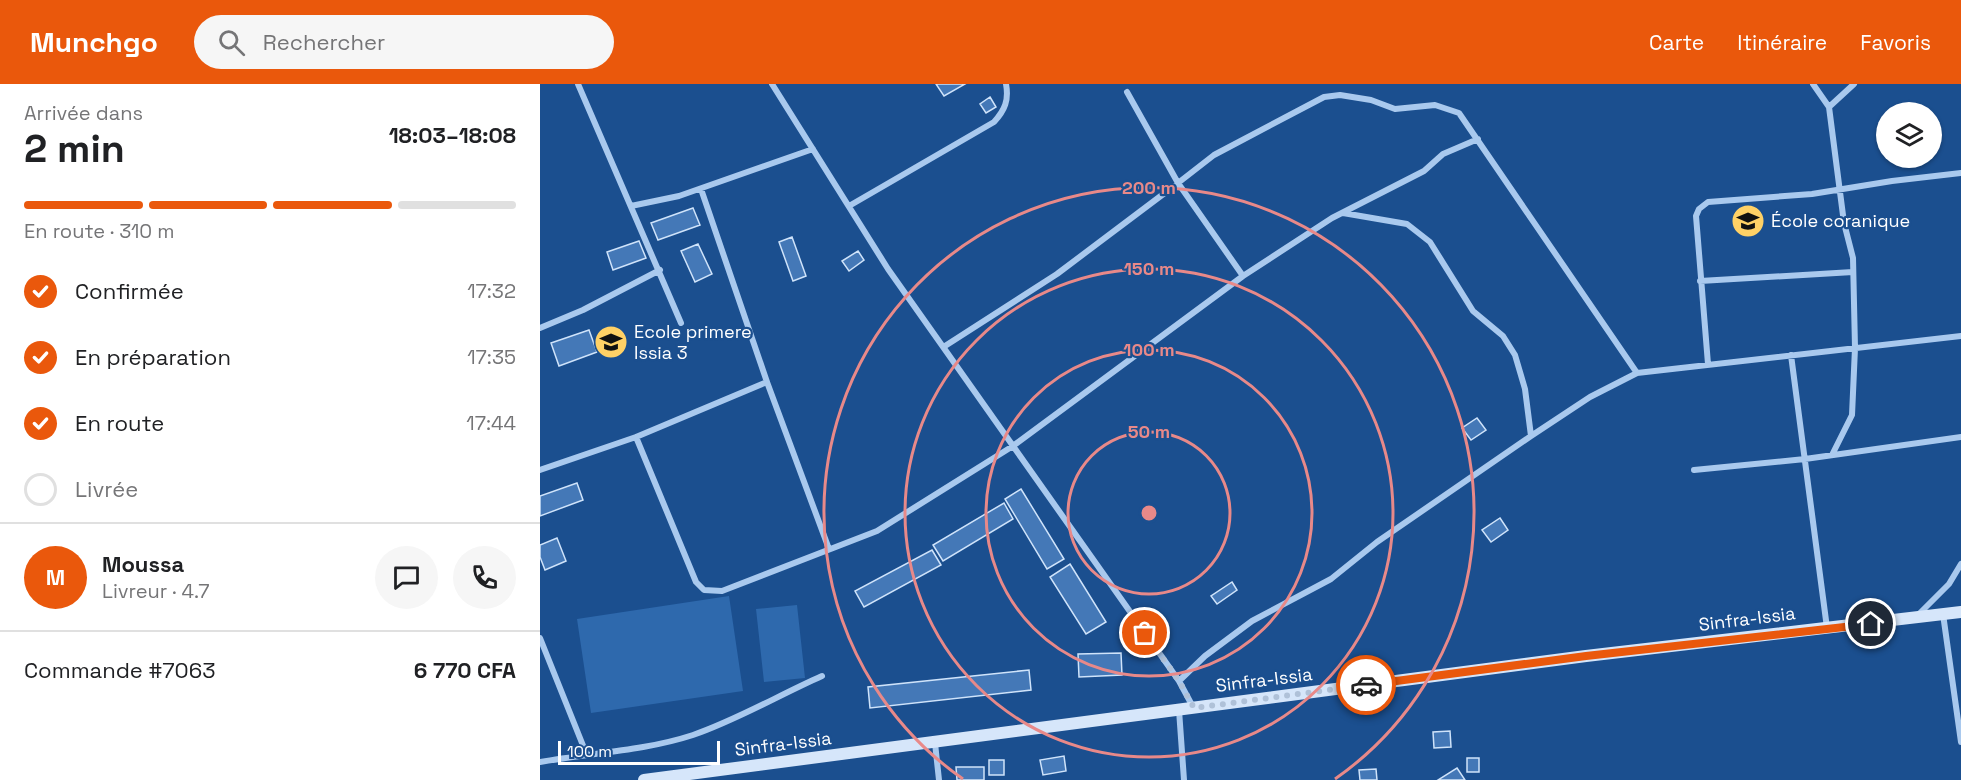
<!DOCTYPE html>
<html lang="fr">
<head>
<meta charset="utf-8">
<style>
  :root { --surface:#fff; --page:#f6f6f6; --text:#202124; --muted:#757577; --line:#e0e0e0; --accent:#ea580c }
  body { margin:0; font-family:"Space Grotesk",sans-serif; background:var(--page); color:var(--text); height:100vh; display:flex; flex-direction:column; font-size:22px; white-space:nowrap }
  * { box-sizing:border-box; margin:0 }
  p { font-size:20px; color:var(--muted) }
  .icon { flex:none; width:33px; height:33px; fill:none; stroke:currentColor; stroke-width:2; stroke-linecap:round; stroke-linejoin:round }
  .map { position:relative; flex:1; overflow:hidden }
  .side { display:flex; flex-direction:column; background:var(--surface); width:540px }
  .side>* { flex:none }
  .buttons { position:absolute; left:1336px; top:18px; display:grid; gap:12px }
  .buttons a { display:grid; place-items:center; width:66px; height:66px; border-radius:50%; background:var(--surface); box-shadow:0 2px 4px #0004; font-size:30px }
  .scale { position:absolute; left:18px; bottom:15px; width:162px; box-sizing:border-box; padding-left:6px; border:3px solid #fff; border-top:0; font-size:16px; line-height:21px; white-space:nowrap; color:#fff; -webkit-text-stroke:4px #1b4f8f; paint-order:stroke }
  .pin { position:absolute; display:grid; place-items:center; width:51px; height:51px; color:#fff; margin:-26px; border:3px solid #fff; border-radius:50%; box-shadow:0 2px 6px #0007 }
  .courier { position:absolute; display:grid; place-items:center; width:60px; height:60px; margin:-30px; border:4px solid #ea580c; border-radius:50%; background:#fff; color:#222; box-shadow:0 2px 8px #0007 }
  .headline em { font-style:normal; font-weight:600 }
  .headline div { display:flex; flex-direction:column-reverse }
  .headline { display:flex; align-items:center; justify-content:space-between; height:102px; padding:0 24px }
  h1 { font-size:39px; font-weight:600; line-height:45px }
  .bar { display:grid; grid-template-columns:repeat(4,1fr); gap:9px 6px; align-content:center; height:72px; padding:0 24px }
  .bar i { height:8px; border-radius:4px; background:var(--line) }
  .bar .on { background:var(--accent) }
  .bar p { grid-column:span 4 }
  .line { display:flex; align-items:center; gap:15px; padding:0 24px; border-top:2px solid var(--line) }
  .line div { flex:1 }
  .round { display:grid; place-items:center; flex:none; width:63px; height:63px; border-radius:32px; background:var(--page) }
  ol { padding:0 24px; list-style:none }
  li { display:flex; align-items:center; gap:18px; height:66px }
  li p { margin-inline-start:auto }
  li .icon { padding:6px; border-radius:50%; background:var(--accent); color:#fff; stroke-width:4 }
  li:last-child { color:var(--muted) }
  li i { width:33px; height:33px; border:3px solid var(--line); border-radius:50% }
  header { display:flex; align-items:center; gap:36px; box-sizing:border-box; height:84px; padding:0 30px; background:var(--accent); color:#fff }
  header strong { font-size:28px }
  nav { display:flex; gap:33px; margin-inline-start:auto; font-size:21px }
  .search { width:420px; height:54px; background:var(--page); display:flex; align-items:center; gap:15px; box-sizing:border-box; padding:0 21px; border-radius:33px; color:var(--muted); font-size:22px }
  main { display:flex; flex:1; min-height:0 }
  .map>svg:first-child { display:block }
</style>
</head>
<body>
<header>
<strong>Munchgo</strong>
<div class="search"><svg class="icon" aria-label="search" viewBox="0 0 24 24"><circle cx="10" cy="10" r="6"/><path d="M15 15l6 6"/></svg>Rechercher</div>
<nav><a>Carte</a><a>Itinéraire</a><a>Favoris</a></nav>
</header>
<main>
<section class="side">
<div class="headline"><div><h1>2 min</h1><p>Arrivée dans</p></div><em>18:03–18:08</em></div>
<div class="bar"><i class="on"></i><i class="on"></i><i class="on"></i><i></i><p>En route · 310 m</p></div>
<ol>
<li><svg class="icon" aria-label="check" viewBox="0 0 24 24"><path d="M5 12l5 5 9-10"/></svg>Confirmée<p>17:32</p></li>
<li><svg class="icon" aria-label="check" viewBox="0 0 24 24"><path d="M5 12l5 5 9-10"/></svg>En préparation<p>17:35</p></li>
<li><svg class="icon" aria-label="check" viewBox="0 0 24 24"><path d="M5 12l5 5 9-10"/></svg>En route<p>17:44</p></li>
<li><i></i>Livrée</li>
</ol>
<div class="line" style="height:108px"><b class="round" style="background:var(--accent);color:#fff">M</b><div><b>Moussa</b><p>Livreur · 4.7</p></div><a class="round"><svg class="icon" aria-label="chat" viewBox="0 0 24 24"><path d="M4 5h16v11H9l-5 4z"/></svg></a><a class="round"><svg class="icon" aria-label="phone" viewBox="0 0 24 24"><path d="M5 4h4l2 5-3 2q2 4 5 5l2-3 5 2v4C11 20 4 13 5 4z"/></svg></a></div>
<div class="line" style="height:78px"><div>Commande #7063</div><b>6 770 CFA</b></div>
</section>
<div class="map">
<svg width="1421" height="696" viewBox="0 0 1421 696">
  <rect width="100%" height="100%" fill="#1b4f8f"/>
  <path fill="#2e69ad" d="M189,512L203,607L51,629L37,535Z
    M257,521L265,594L224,598L216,525Z"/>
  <path fill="#4478b7" stroke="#cfe3fa" stroke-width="1.5" d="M396,0H425L404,12Z
    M450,13L456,23L446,29L440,20Z
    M153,124L160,141L118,156L111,139Z
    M252,153L266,192L253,197L239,158Z
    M99,157L106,174L73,186L67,168Z
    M158,160L172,190L155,198L141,167Z
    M318,167L324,176L309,187L302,177Z
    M49,246L57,268L19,282L11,259Z
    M937,334L946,346L931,356L922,344Z
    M37,399L43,416L0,432V412Z
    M481,405L524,475L507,485L465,415Z
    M464,419L473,435L403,477L393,461Z
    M960,434L968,446L951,458L942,446Z
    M17,454L26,477L5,486L0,473V461Z
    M392,466L401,481L324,523L315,507Z
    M530,480L566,538L546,550L510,493Z
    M692,498L697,506L677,520L671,512Z
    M581,569L582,591L539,593L538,570Z
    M489,586L491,606L330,624L328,603Z
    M910,647L911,663L894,664L893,648Z
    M524,672L526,687L503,691L500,676Z
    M927,674H939V688H927Z
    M449,676H464V691H449Z
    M416,683H444V696H417Z
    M917,684L925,696H898Z
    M836,685L837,696H820L819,686Z"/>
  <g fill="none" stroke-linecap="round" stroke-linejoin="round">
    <path stroke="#a9c9ee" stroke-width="6" d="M38,0L141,239
      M232,0L348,185L639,597L653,623
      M1273,0L1289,23L1304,139L1313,174L1315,264L1312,331L1292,371
      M587,8L638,99L674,71L784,13L800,11L831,16L855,25L895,21L919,29L1097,289
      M1289,23L1314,0
      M161,105L227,298L289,465
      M91,122L139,112L273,65
      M309,122L454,38C465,26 469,16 466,0
      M803,129L867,140L890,158L933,227L963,252L975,271L985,305L991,352
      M1160,197L1313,188
      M0,244L43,226L120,186
      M405,262L517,190L638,99L703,192
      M1251,271L1287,544
      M1168,280L1156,132L1159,125L1168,118L1272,110L1352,97L1421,89
      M96,353L227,298
      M0,386L96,353L156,498L164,506L182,507L337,447L473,362L703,192L792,134L884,87L903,70L938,55
      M1154,386L1265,375L1421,353
      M1403,530L1421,658
      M1377,532L1409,500L1421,480
      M0,554L46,669
      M639,597L665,572L712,537L791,495L837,458L991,352L1050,313L1097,289L1421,252
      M639,626L644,696
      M395,659L399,696
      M0,678C50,669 104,667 153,651C197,636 239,611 282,592"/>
    <path stroke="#d6e6fa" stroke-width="12" d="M104,696L1046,572L1421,528"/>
  </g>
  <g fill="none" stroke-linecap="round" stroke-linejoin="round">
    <path stroke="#afc1d8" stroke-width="6" stroke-dasharray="0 10.8" d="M605,549L639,597L654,624L826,601"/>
    <path stroke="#ea580c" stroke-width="8" d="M826,601L1046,572L1331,540"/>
  </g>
  <g fill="none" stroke="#e88989" stroke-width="3">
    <circle cx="609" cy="429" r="81"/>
    <circle cx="609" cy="429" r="163"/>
    <circle cx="609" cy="429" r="244"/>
    <path d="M423 695A325 325 0 1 1 795 695"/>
  </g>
  <defs>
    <g id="school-disc" transform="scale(1.725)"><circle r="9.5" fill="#ffd166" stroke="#1b4f8f"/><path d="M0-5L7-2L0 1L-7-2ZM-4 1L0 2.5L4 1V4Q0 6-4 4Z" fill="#111"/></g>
  </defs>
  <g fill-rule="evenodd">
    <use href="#school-disc" x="1208" y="137"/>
    <use href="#school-disc" x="71" y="258"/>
  </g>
  <g text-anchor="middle" stroke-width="4.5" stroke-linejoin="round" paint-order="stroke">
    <g font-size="18" fill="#fff" stroke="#1b4f8f" text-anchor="start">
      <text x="1231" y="143">École coranique</text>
      <text x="94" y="254">Ecole primere<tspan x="94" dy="21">Issia 3</tspan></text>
    </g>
    <g font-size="18" fill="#fff" stroke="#1b4f8f">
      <text transform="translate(1207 535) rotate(-7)" y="6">Sinfra-Issia</text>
      <text transform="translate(724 596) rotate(-7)" y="6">Sinfra-Issia</text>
      <text transform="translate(243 660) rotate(-7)" y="6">Sinfra-Issia</text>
    </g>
  </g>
  <circle cx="609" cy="429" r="9" fill="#e88989" stroke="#1b4f8f" stroke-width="3"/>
  <g font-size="18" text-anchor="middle" font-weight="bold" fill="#e88989" stroke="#1b4f8f" stroke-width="4.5" stroke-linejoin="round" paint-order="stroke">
    <text x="609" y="110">200 m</text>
    <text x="609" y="191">150 m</text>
    <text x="609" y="272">100 m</text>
    <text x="609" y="354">50 m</text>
  </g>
</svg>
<div class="buttons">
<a><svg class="icon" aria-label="layers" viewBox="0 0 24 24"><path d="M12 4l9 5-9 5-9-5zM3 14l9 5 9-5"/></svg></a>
</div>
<div class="scale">100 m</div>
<div class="pin" style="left:605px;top:549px;background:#ea580c"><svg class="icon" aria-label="bag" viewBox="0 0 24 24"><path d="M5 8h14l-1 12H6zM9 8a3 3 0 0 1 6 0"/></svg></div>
<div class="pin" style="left:1331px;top:540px;background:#1f2937"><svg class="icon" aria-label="home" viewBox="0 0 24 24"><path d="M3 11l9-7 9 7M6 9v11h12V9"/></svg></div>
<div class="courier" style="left:826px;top:601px"><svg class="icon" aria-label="car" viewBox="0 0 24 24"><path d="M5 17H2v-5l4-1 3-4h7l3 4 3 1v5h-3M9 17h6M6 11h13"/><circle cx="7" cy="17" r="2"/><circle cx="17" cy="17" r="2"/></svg></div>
</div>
</main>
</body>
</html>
